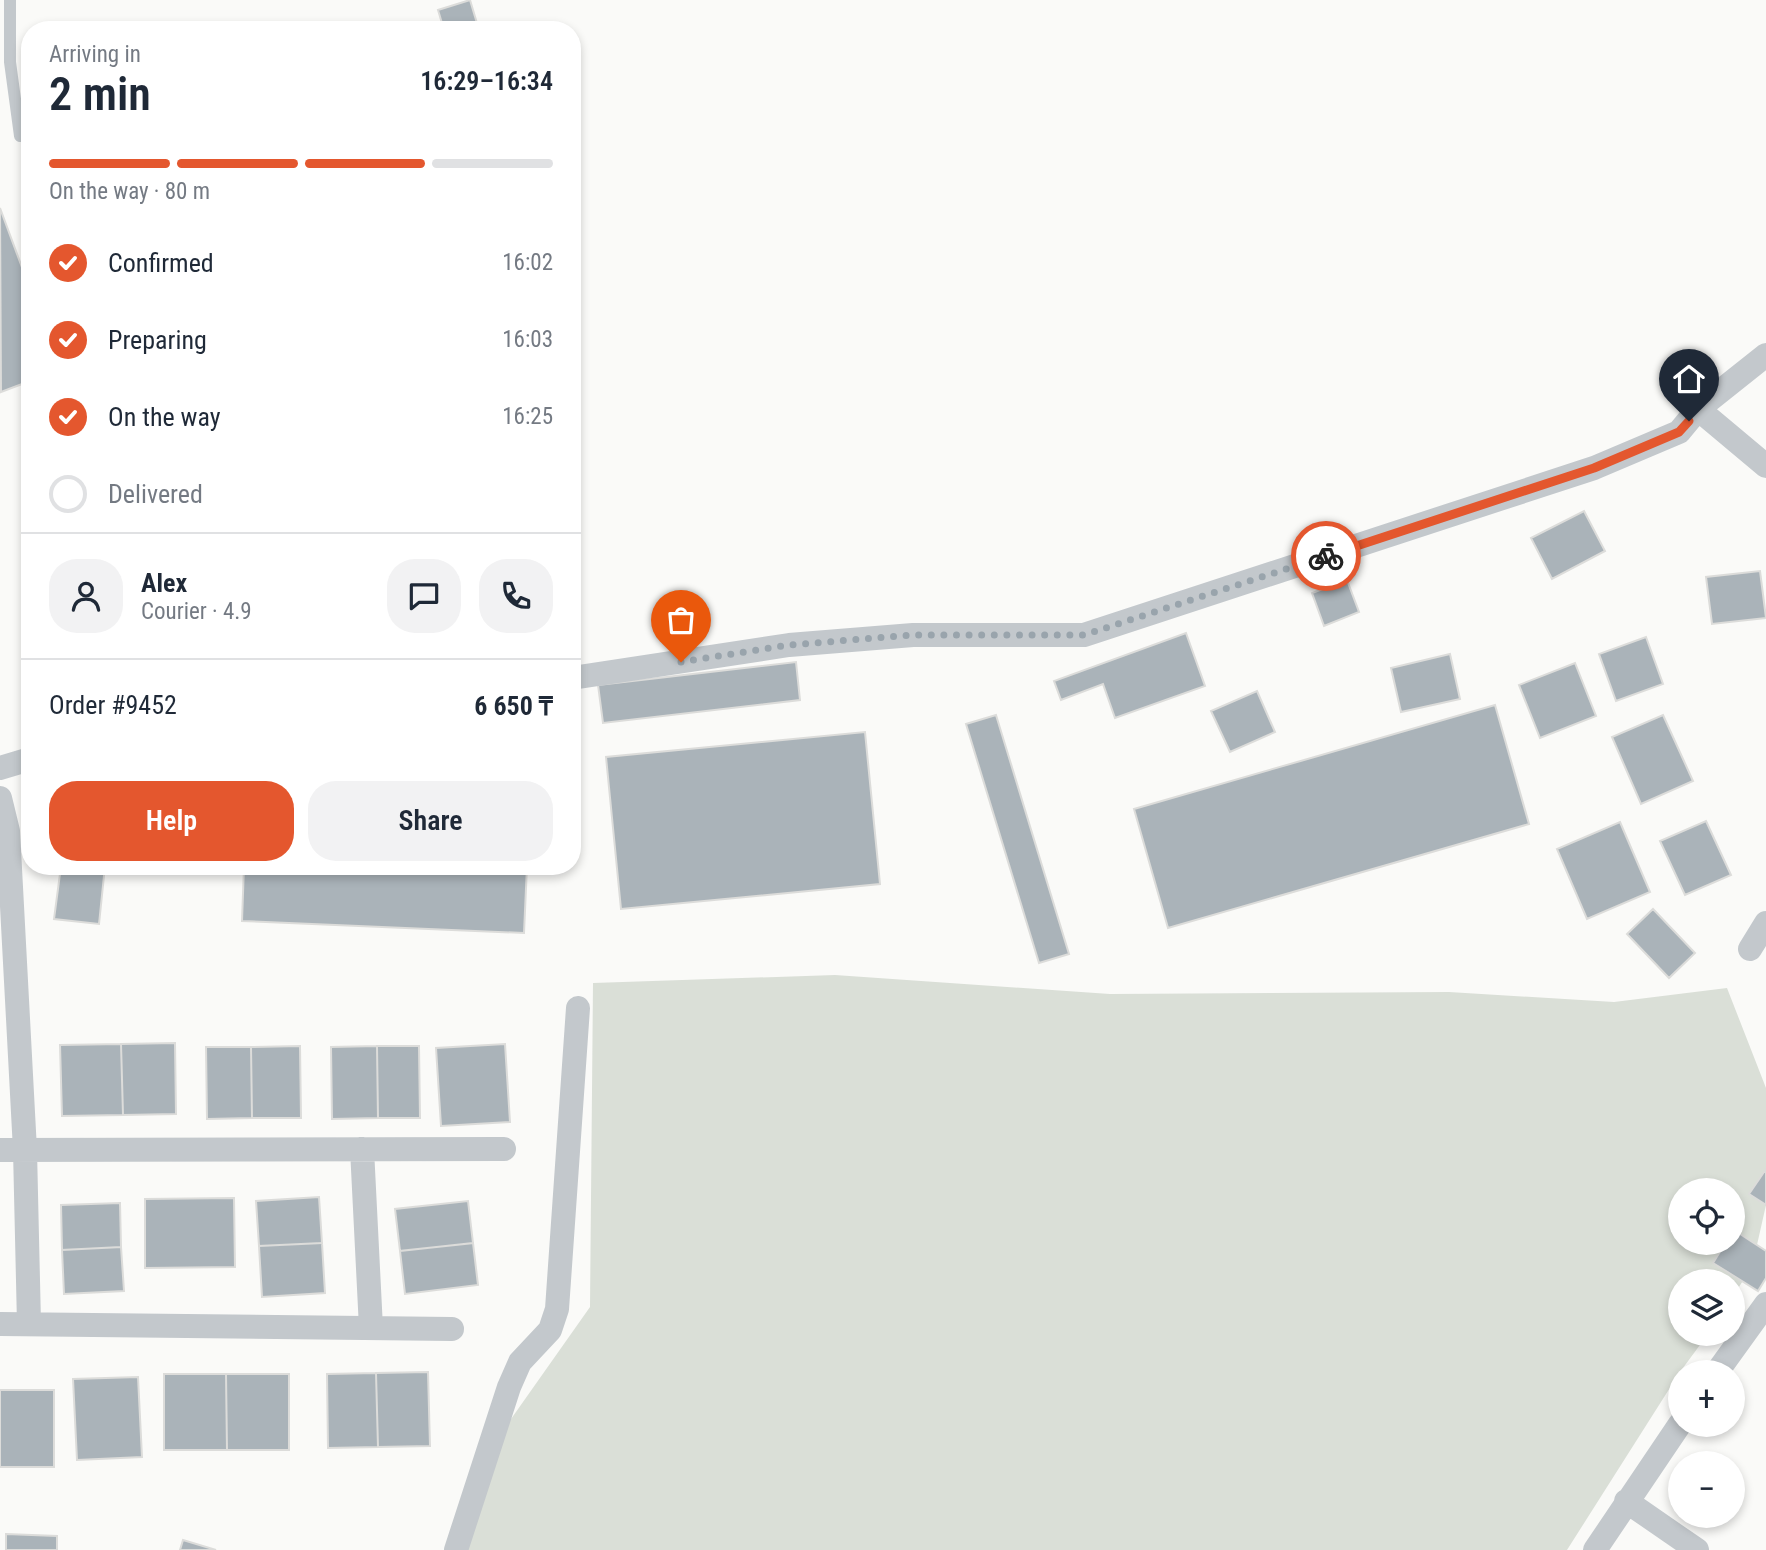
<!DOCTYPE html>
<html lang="en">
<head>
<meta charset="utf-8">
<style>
  :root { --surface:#fff; --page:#f2f2f3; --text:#1f2937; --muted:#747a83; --line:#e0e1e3; --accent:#e4572e }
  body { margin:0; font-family:"Roboto Condensed",sans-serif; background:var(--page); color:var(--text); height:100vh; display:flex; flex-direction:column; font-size:26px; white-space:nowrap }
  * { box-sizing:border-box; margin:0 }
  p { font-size:23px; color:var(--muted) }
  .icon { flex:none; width:38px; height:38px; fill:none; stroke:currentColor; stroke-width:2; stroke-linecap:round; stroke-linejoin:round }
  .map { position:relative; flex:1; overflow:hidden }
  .side { position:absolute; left:21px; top:21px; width:560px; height:854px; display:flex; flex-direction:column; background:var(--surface); border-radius:28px; box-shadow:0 4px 10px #0003 }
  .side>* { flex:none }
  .controls { position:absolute; left:1668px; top:1178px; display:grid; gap:14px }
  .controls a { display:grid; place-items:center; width:77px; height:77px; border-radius:50%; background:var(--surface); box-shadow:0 4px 10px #0003; font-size:35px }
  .pin { position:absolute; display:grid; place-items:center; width:60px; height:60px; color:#fff; margin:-72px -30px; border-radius:50% 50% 50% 0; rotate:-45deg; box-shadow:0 0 7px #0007 }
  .pin .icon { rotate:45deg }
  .courier { position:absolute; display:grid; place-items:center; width:70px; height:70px; margin:-35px; border:5px solid #e4572e; border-radius:50%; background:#fff; color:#222; box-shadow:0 2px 9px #0007 }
  .headline em { font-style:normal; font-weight:600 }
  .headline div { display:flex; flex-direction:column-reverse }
  .headline { display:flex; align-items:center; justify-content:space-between; height:119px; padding:0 28px }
  h1 { font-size:46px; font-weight:600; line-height:52px }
  .bar { display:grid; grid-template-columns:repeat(4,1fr); gap:10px 7px; align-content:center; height:84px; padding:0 28px }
  .bar i { height:9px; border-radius:5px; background:var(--line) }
  .bar .current { background:var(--accent) }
  .bar p { grid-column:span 4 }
  .line { display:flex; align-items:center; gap:18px; padding:0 28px; border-top:2px solid var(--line) }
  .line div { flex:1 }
  .round { display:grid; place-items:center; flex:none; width:74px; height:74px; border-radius:28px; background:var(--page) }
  ol { padding:0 28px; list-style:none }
  li { display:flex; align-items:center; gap:21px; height:77px }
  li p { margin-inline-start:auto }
  li .icon { padding:7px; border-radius:50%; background:var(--accent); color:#fff; stroke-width:4 }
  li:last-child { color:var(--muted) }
  li i { width:38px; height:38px; border:4px solid var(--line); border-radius:50% }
  .button { display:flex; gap:14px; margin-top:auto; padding:14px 28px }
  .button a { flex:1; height:80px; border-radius:28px; background:var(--accent); color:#fff; font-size:28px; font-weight:600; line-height:80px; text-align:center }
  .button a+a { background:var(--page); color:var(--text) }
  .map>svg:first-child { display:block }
</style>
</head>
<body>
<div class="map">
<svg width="1766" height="1550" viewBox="0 0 1766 1550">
  <rect width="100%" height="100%" fill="#fafaf8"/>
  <path fill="#dadfd7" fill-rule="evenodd" d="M835,975L1110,994L1449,992L1614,1002L1727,988L1766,1088V1205L1752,1267L1733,1296L1732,1281H1680V1334H1708L1680,1372L1567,1550H464L506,1426L590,1307L593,983ZM1680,1190H1732V1242H1680Z"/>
  <path fill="#aab3b9" stroke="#dcdcda" stroke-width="2" d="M470,0L479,30H444L438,10Z
    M0,208L30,289V381L1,392Z
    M1584,511L1605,551L1552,579L1531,538Z
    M1760,571L1766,618L1712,624L1706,577Z
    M1347,580L1359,612L1324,626L1312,593Z
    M1186,633L1205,686L1115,718L1103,684L1061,700L1054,681Z
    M1646,637L1663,684L1616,701L1599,654Z
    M1450,654L1460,699L1401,712L1391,668Z
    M796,662L800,700L603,723L598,685Z
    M1575,663L1596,716L1540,738L1519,685Z
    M1257,691L1275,732L1230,752L1211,711Z
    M1495,705L1529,824L1168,928L1134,809Z
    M996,715L1069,954L1039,963L966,724Z
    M1663,715L1693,781L1641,804L1612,737Z
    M865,732L880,884L621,909L606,757Z
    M1706,821L1731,875L1685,895L1660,841Z
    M1620,822L1650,892L1587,919L1557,849Z
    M61,866H105L99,924L54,919Z
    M244,866H527L524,933L242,921Z
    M1653,909L1695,953L1669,978L1627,934Z
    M175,1043L176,1114L123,1115L121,1044Z
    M121,1044L123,1115L62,1116L60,1045Z
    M505,1044L510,1122L441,1126L436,1048Z
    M300,1046L301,1118H252L251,1047Z
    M377,1046L378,1118L332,1119L331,1047Z
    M377,1046H419L420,1118H378Z
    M206,1047H251L252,1118L207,1119Z
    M1766,1169V1205L1749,1194Z
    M319,1197L322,1243L259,1246L256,1201Z
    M234,1198L235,1267L145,1268V1199Z
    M468,1201L473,1243L400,1251L395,1209Z
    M120,1203L121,1247L62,1250L61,1205Z
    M1734,1230L1766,1251V1278L1758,1291L1713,1263L1726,1242H1732Z
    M322,1243L325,1293L262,1297L259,1246Z
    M473,1243L478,1285L405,1294L400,1251Z
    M121,1247L124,1291L64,1294L62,1250Z
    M428,1372L430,1446L378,1447L376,1373Z
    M376,1373L378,1447L328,1448L327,1374Z
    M164,1374H226L227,1450H164Z
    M226,1374H289V1450H227Z
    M138,1377L142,1457L77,1460L73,1379Z
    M0,1390H54V1467H0Z
    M6,1534L57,1536V1550H6Z
    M183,1540L216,1550H180Z"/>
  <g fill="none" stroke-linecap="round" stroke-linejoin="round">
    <path stroke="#c3c8cc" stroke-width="12" d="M10,0V62L20,136"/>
    <path stroke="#c3c8cc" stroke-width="24" d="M1698,409L1766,466
      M572,678L789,645L913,635H1084L1594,468L1679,432L1698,409L1766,355
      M0,768L30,759
      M0,798L8,831L25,1150L29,1324
      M1750,949L1766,923
      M362,1149L371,1328
      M0,1150L504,1149
      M0,1324L452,1329
      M1717,1372L1766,1304
      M1626,1501L1697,1550
      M456,1550L509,1387L520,1362L550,1330L557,1309L578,1008
      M1595,1550L1680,1424"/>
  </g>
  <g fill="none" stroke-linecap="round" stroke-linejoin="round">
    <path stroke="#99a4ac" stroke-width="7" stroke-dasharray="0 12.6" d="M681,662L789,645L913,635H1084L1326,556"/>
    <path stroke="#e4572e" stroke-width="9" d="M1326,556L1594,468L1679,432L1689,421"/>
  </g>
</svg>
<div class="controls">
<a><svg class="icon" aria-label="locate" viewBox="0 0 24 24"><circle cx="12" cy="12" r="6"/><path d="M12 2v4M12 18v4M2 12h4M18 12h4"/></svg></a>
<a><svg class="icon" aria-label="layers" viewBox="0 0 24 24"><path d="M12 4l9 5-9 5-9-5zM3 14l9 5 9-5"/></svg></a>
<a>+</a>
<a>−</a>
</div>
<div class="pin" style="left:681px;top:662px;background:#ea580c"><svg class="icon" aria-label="bag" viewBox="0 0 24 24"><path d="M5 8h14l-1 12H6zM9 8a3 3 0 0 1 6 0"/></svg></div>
<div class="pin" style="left:1689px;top:421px;background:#1f2937"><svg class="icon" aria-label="home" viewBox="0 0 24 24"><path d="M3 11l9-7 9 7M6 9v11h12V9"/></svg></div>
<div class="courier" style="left:1326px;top:556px"><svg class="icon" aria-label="bike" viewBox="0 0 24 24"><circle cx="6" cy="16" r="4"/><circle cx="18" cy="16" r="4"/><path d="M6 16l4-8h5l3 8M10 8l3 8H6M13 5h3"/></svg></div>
<section class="side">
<div class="headline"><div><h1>2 min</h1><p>Arriving in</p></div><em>16:29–16:34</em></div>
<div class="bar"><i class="current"></i><i class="current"></i><i class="current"></i><i></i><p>On the way · 80 m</p></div>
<ol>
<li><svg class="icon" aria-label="check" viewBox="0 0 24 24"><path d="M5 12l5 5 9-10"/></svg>Confirmed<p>16:02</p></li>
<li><svg class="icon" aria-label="check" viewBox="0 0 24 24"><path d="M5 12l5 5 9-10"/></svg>Preparing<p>16:03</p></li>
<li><svg class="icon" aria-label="check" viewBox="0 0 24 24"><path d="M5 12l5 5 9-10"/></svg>On the way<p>16:25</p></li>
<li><i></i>Delivered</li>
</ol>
<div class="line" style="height:126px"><a class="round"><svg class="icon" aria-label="person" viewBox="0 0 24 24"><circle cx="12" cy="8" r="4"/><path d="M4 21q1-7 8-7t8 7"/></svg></a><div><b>Alex</b><p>Courier · 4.9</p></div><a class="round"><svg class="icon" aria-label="chat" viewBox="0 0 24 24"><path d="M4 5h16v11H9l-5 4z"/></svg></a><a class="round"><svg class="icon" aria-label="phone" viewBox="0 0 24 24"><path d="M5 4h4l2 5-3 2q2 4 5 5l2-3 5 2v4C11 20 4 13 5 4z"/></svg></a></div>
<div class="line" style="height:91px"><div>Order #9452</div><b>6 650 ₸</b></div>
<div class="button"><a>Help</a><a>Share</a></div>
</section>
</div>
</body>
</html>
